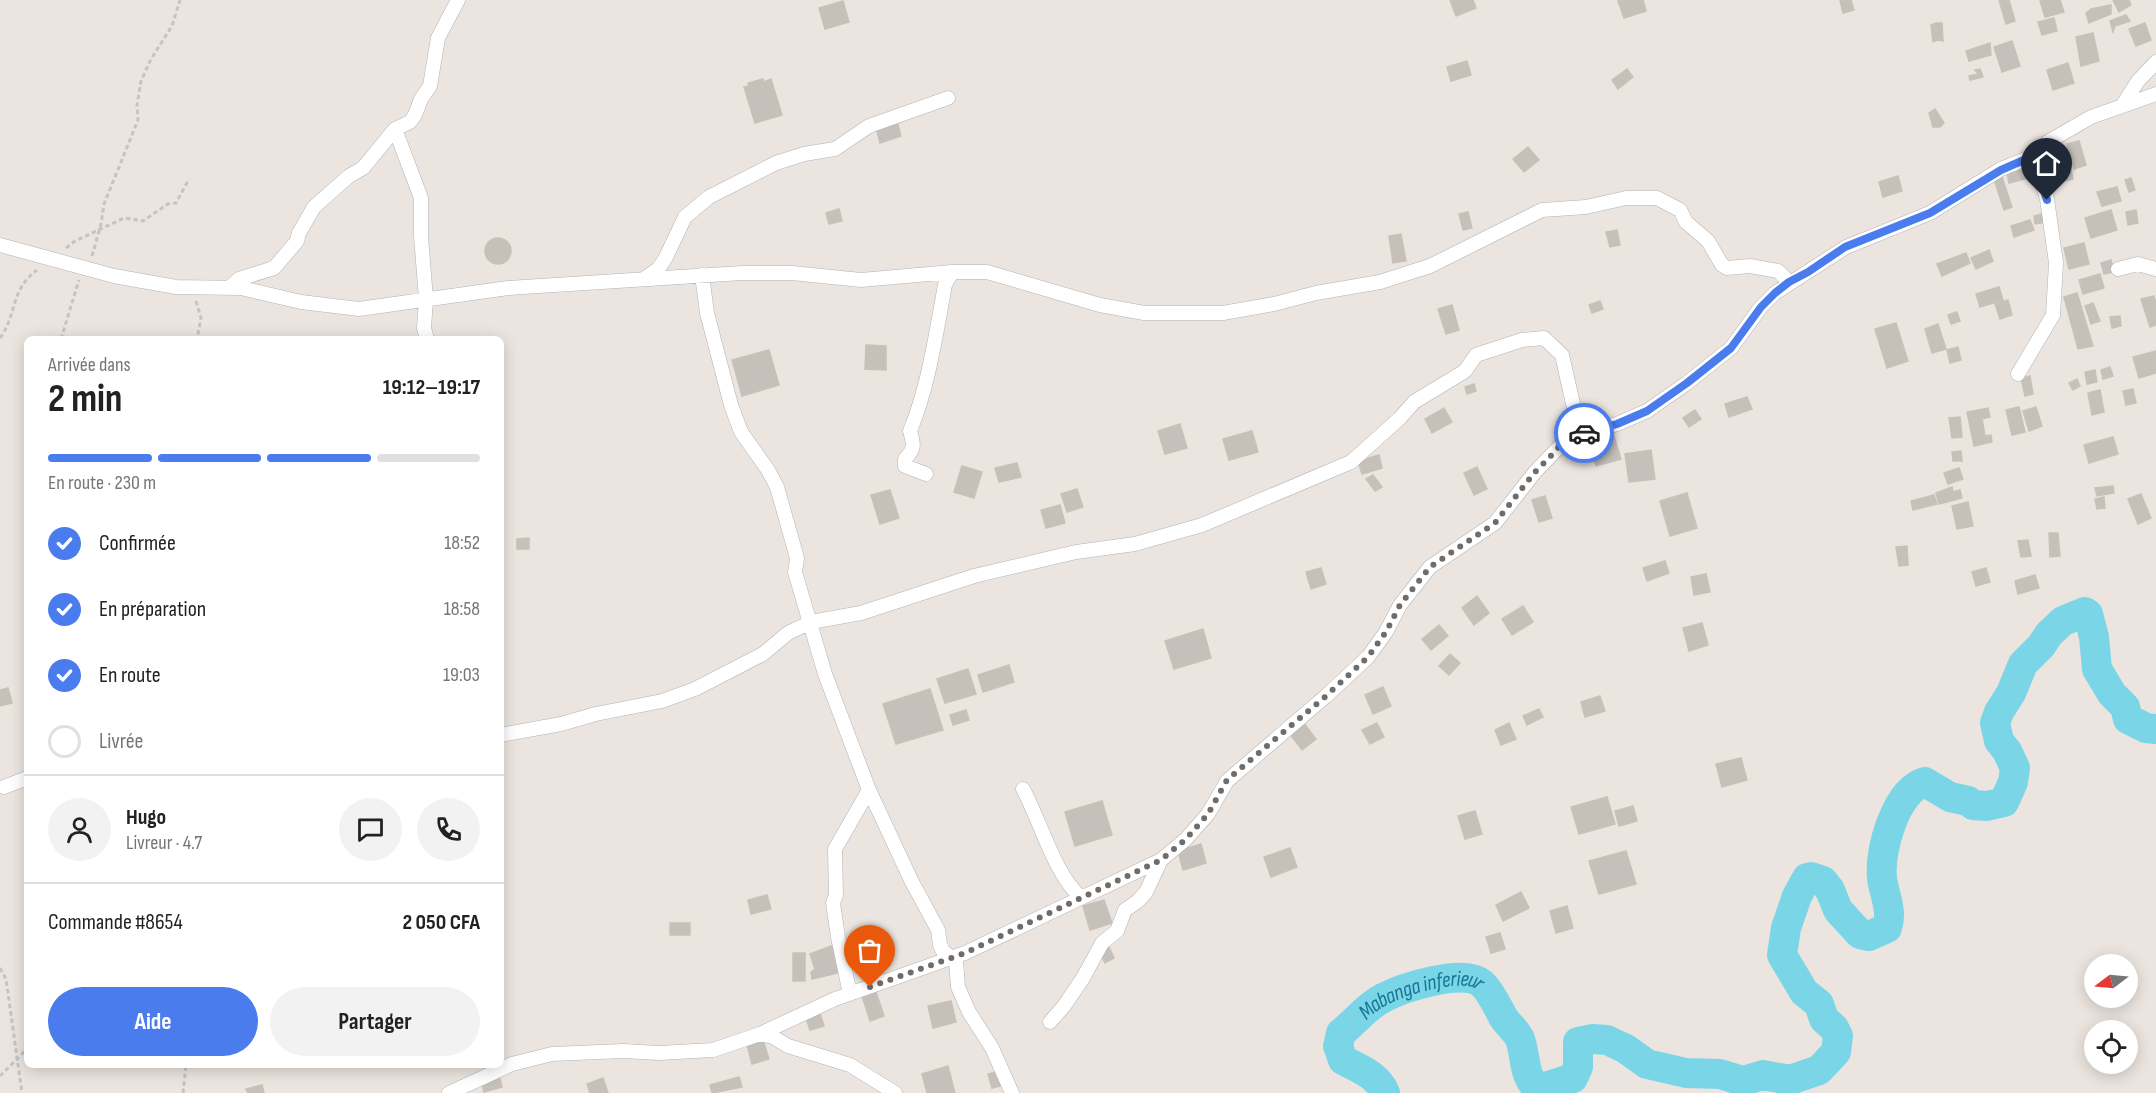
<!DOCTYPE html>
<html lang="fr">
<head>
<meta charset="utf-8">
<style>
  :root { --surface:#fff; --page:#f2f2f2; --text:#222; --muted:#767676; --line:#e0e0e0; --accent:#4a7cee }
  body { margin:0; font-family:"Sofia Sans Condensed",sans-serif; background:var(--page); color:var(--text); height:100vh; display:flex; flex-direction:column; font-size:22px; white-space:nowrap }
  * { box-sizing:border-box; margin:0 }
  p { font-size:20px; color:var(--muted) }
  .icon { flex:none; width:33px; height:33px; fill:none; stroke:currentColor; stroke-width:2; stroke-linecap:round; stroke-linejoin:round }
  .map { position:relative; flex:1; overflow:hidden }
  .panel { position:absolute; left:24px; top:336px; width:480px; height:732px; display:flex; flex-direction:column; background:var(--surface); border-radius:9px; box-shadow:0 3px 15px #0003 }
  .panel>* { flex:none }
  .needle { width:39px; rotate:254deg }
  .buttons { position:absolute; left:2084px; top:954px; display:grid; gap:12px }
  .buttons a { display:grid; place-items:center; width:54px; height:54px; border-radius:50%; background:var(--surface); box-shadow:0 3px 15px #0003; font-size:30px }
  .pin { position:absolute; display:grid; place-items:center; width:51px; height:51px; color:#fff; margin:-62px -26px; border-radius:50% 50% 50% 0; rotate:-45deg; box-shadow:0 0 6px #0007 }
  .pin .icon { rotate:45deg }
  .courier { position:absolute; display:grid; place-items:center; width:60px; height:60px; margin:-30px; border:4px solid #4a7cee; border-radius:50%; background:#fff; color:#222; box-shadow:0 2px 8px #0007 }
  .headline em { font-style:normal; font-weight:700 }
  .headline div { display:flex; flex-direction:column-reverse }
  .headline { display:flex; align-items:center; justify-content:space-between; height:102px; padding:0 24px }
  h1 { font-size:39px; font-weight:700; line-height:45px }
  .bar { display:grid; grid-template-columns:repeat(4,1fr); gap:9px 6px; align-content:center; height:72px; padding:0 24px }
  .bar i { height:8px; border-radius:4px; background:var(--line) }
  .bar .selected { background:var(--accent) }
  .bar p { grid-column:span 4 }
  .line { display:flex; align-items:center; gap:15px; padding:0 24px; border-top:2px solid var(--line) }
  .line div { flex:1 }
  .round { display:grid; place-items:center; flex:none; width:63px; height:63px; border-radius:32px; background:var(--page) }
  ol { padding:0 24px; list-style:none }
  li { display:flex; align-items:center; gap:18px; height:66px }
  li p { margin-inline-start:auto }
  li .icon { padding:6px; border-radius:50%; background:var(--accent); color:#fff; stroke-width:4 }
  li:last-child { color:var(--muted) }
  li i { width:33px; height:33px; border:3px solid var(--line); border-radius:50% }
  .action { display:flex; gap:12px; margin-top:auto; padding:12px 24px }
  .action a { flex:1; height:69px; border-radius:36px; background:var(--accent); color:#fff; font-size:24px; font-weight:700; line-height:69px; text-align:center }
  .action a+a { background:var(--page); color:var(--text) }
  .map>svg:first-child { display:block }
</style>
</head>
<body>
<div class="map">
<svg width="2156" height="1093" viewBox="0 0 2156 1093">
  <rect width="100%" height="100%" fill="#ece5df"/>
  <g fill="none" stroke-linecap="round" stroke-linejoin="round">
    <path stroke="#7ad6e7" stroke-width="30" id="s1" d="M1385,1093C1378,1075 1358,1068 1343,1060L1338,1046L1341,1033C1355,1022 1367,1006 1383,998C1402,988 1463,968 1481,983C1488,988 1499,1009 1503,1017C1508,1025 1516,1030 1520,1039C1526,1055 1523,1079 1539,1089L1573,1078L1578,1067V1042L1593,1039L1607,1040L1626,1049L1647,1064L1686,1073L1720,1074L1743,1081L1763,1075L1790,1080L1819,1070L1836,1052L1838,1036L1834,1028L1824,1019L1819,1004L1804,992L1782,955L1786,928L1797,896L1807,878L1811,877L1823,881L1830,890L1838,910L1860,934L1869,936L1887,928C1893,910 1884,895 1882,878C1879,850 1896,790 1925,782L1950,797L1968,801L1973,805L1987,806L2004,802L2013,782L2015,768L2007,751L1999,741L1995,723L1999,712L2011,693L2023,664L2041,646L2049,634L2063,621L2085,612L2088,614L2094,637L2097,669L2112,694L2125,707L2128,719L2146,728L2156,729"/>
  </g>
  <path fill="#c5c0ba" stroke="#c8c1b9" stroke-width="1.5" d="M1450,0H1473L1476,8L1456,16Z
    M1643,0L1646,11L1624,18L1618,1Z
    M1840,0H1851L1854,10L1843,13Z
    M1999,0H2009L2015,21L2006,24Z
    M2044,0H2060L2064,12L2045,17L2040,1Z
    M2113,0H2129L2131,5L2119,12Z
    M843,1L849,22L825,29L819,8Z
    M2111,5V14L2089,23L2086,13L2091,9Z
    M2126,15L2130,21L2115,26L2113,32L2110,21Z
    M2054,18L2057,31L2042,35L2038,22Z
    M1936,23H1942L1943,41L1938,40L1933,42L1931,25Z
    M2145,23L2151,40L2136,46L2129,29Z
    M2093,33L2099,61L2081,66L2076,37Z
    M2012,41L2020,66L2002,72L1994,47Z
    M1990,43L1991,55L1969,61L1966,51Z
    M1467,61L1471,75L1451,81L1447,67Z
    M2068,63L2074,83L2053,90L2047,70Z
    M1627,69L1633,77L1618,89L1612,80Z
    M1980,69L1983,77L1970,80L1969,76L1978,74L1975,70Z
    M763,79L764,82L771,79L782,115L755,123L744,87L749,86L748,83Z
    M1935,109L1944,123L1940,127H1933L1929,113Z
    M897,121L901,136L880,143L876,127Z
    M2079,141L2086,165L2074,169L2067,144Z
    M1528,147L1539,160L1524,172L1513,159Z
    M2035,166L2037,176L2009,183L2007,172Z
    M2071,170L2073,179L2056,183L2053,175Z
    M1898,176L1902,191L1883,197L1879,182Z
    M2002,177L2012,207L2004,210L1994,179Z
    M2131,178L2135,190L2129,192L2125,180Z
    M2117,187L2121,201L2102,206L2097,192Z
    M839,209L842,221L829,224L826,213Z
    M2111,210L2117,230L2091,238L2085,218Z
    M2136,210L2138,223L2128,225L2126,212Z
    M1468,212L1472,228L1463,230L1459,214Z
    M2046,213L2048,222L2035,224L2034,216Z
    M2030,220L2034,230L2014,237L2011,226Z
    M1617,230L1620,245L1610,247L1606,232Z
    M1401,234L1406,261L1393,263L1389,236Z
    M485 251a13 13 0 1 1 26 0a13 13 0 1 1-26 0Z
    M2084,243L2089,264L2069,269L2064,248Z
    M1989,250L1993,261L1976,269L1971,258Z
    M1966,253L1970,263L1942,276L1937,264Z
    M2111,260L2114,272L2104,274L2101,263Z
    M2100,274L2104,288L2083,294L2079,280Z
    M1999,287L2003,300L1980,307L1976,294Z
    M2077,293L2093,346L2078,349L2064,297Z
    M2154,296L2156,303V325L2150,327L2141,299Z
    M2008,300L2012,315L2000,319L1995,304Z
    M1600,301L1603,309L1592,313L1589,305Z
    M2093,303L2100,321L2091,324L2085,306Z
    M1452,305L1459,330L1446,334L1438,309Z
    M1957,312L1960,321L1951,324L1948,315Z
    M2120,316L2121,326L2112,328L2110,317Z
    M1896,323L1908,361L1887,368L1875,329Z
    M1938,324L1946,349L1932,353L1925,329Z
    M866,345L886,346V370L865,369Z
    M1958,347L1961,360L1950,363L1947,350Z
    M769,350L779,385L742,396L732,360Z
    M2156,351V373L2139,378L2133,357Z
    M2110,367L2113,376L2103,379L2101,370Z
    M2095,370L2097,382L2087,384L2085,372Z
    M2030,376L2033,394L2025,396L2021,378Z
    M2077,379L2080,386L2073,390L2069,383Z
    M1474,384L1476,391L1467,394L1465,387Z
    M2133,389L2136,403L2126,405L2123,391Z
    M2100,390L2104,412L2092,415L2088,393Z
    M1747,397L1752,409L1729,417L1725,404Z
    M2019,407L2025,432L2012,435L2006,410Z
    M2036,407L2042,426L2029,431L2023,411Z
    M1444,408L1452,422L1432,433L1425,419Z
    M1988,408L1990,417L1982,419L1985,436L1991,435L1992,442L1974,446L1967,412Z
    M1695,410L1701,419L1689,427L1683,418Z
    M1960,417L1962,437L1952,438L1949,418Z
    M1180,424L1187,448L1165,454L1158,431Z
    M1612,430L1621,459L1596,466L1587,437Z
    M1252,431L1258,452L1229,460L1223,439Z
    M2113,437L2118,454L2089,463L2084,445Z
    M1651,450L1655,479L1629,482L1625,454Z
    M1961,451L1962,461H1953L1952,452Z
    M1379,455L1382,468L1362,474L1358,461Z
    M1017,463L1021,477L999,482L995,468Z
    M962,466L982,472L974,498L954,492Z
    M1477,467L1487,489L1474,495L1464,473Z
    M1959,468L1963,479L1948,484L1944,473Z
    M1373,475L1382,487L1375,491L1366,479Z
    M2113,486L2114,493L2097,496L2095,488Z
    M1952,487L1953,492L1960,490L1962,498L1939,504L1936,493Z
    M1077,489L1083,507L1067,512L1061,494Z
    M890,490L899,518L880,524L871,495Z
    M1687,493L1697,528L1670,536L1660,501Z
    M2141,494L2151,518L2138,524L2128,499Z
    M1934,495L1937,504L1913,510L1911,501Z
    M1545,496L1552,518L1539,522L1532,500Z
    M2104,497L2105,508L2097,509L2095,499Z
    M1968,502L1973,526L1957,529L1952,506Z
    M1060,505L1065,523L1046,528L1041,510Z
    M2049,533H2058L2060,556L2050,557Z
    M529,538V549H517V539Z
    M2028,540L2031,556L2021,557L2018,541Z
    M1907,546L1908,565L1899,566L1896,547Z
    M1665,561L1669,573L1647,581L1643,568Z
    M1321,568L1326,584L1311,589L1306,572Z
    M1986,568L1990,582L1976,586L1972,572Z
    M1706,574L1710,592L1694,595L1691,577Z
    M2035,575L2039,588L2018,594L2015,581Z
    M1477,596L1489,613L1474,625L1462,608Z
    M1523,606L1533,622L1512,635L1502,619Z
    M1702,623L1708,645L1689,651L1683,628Z
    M1439,625L1448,636L1431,650L1422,639Z
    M1203,629L1211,658L1174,669L1165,641Z
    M1450,654L1460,663L1449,675L1439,666Z
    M1009,665L1014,682L983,692L978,675Z
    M968,669L976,694L945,703L937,679Z
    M1383,687L1391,706L1373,714L1365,695Z
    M8,688L12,703L0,706V690Z
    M930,689L943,730L896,744L883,704Z
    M1600,696L1605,711L1585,717L1581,702Z
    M1539,709L1543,717L1527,725L1523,716Z
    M966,710L969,720L953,725L950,715Z
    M1303,722L1316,739L1302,750L1289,733Z
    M1377,723L1384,737L1370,744L1362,730Z
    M1509,723L1516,739L1501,745L1495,730Z
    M1741,758L1747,780L1722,787L1716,764Z
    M1607,797L1615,824L1579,834L1571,807Z
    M1102,801L1112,835L1075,846L1065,812Z
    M1633,806L1637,821L1619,826L1615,811Z
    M1475,811L1482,834L1465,839L1458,816Z
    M1201,844L1206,863L1183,870L1178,851Z
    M1290,848L1297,867L1271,877L1264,857Z
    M1626,851L1636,884L1599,894L1589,861Z
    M1521,892L1529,908L1503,921L1496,905Z
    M767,895L771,909L751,914L748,900Z
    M1104,900L1112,923L1090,930L1083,906Z
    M1567,906L1573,928L1556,933L1550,911Z
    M670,923H690V935H670Z
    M1500,933L1505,949L1491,953L1486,937Z
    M834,945L842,972L812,979L811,972L815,969L810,954Z
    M1109,947L1114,958L1105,963L1099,951Z
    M793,953H805V981H793Z
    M876,992L884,1016L870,1021L862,996Z
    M951,1001L956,1022L933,1028L928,1006Z
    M820,1014L824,1026L810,1030L806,1018Z
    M763,1040L769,1059L752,1064L747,1045Z
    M948,1066L955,1093H927L922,1074Z
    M1000,1071L1004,1085L992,1088L988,1074Z
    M499,1075L502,1087L484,1092L481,1080Z
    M739,1077L742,1087L712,1093L710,1085Z
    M603,1078L608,1093H590L587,1084Z
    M262,1085L264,1093H248L246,1089Z"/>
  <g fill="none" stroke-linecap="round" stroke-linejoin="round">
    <g stroke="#afb3bb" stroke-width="15">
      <path id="minor" d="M2122,106L2138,81L2156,62
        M395,129L421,198V236L426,299L424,328L427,339
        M0,245L114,276L176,287L241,288L301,302L359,309L508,288L742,273H792L861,280L952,272H987L1100,305L1144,313H1223L1274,304L1316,293L1380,282L1430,266L1542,210L1586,207L1626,198H1657L1680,210L1686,222L1708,241L1722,265L1727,268L1750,266L1778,271L1789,282
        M2118,269L2138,264L2156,269
        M702,275L707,313L731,405L741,432L768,470L777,487L797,558L795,572L825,674L869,790L911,880L938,930L940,945L943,951L956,961L958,987L969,1012L992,1048L1012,1093
        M645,278L658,269L665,259L685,217L709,197L776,163L804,154L835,149L869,126L948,98
        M229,288L239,279L274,268L297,241L299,233L314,207L349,176L363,168L395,129L410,122L415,115L421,99L430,86L438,38L458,0
        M2018,374L2053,315L2056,263L2047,199L2033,156
        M926,474L905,466V459C915,449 914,444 910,431C929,385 936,333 945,285L952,272
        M501,735L561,724L596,714L662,701L695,689L763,654L788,633L811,622L861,613L974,576L1076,552L1135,544L1202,525L1351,462L1400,418L1414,402L1465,371L1476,355L1522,340L1544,338L1562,355L1580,435
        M4,787L27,778
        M1023,789C1040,820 1055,876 1081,897
        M850,994L838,937L833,903L836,895L835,849L869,790
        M1050,1022L1064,1006L1083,978L1102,943L1117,931L1125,910L1138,901L1146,892L1161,860
        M760,1034L773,1037L788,1046L850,1065L895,1093
        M449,1093L512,1064L552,1054L623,1051L659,1053L713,1050L760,1034L835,999L965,953L1161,860L1186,839L1208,814L1227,781L1326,696L1368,657L1386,632L1400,605L1430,567L1495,523L1535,472L1559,447L1580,435L1617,424L1647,411L1687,383L1731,348L1761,307L1775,293L1846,247L1930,213L2001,169L2033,156L2046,143L2091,117L2156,94"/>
    </g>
    <path stroke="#c4c4c4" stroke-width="3" stroke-dasharray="4.5 3" stroke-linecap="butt" d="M66,248L75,241L124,218L143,221L168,204L176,203L189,179
      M92,256L101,224L104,204L138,120L137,105L141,81L151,59L172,26L180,0
      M196,301L201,318L198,334L199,339
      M0,338C17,315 10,290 37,270
      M61,339L79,280
      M0,968L6,979L22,1093
      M0,1076L27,1049
      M183,1093L186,1065"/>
    <use href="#minor" stroke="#fff" stroke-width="14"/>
  </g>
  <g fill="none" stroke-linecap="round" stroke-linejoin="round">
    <path stroke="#6f6d6b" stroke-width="6" stroke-dasharray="0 10.8" d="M870,987L965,953L1161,860L1186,839L1208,814L1227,780L1326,696L1368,657L1386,632L1400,605L1430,567L1495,523L1535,472L1547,460L1559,447L1584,433"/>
    <path stroke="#4a7cee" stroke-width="8" d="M1584,433L1617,424L1647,411L1687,383L1731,348L1761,307L1775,293L1789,282L1808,272L1845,247L1930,213L2001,170L2033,156L2047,200"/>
  </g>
  <g text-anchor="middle" stroke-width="4.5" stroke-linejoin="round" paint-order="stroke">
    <g font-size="22" font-style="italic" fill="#177895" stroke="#fff">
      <text dy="8" stroke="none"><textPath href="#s1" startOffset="176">Mabanga inferieur</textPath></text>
    </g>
  </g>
</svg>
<div class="buttons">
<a><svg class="needle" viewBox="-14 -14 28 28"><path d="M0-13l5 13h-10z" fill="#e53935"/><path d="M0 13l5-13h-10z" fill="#767676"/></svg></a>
<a><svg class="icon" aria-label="locate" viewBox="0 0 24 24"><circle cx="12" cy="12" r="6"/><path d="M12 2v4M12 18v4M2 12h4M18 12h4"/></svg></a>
</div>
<div class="pin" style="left:870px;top:987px;background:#ea580c"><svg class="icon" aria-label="bag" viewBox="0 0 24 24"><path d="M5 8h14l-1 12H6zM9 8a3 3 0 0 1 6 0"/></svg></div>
<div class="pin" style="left:2047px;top:200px;background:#1f2937"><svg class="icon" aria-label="home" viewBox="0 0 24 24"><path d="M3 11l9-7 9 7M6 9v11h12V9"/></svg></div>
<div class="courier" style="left:1584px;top:433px"><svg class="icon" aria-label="car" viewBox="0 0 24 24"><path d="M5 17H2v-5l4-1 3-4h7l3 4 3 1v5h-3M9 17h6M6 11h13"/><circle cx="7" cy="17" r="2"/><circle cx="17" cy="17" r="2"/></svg></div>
<section class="panel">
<div class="headline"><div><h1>2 min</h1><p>Arrivée dans</p></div><em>19:12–19:17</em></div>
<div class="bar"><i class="selected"></i><i class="selected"></i><i class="selected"></i><i></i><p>En route · 230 m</p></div>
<ol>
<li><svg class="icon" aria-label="check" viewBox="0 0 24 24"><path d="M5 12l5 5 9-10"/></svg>Confirmée<p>18:52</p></li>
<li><svg class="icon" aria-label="check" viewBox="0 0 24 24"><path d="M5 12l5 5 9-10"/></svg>En préparation<p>18:58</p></li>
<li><svg class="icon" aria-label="check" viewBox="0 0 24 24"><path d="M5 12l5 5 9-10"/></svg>En route<p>19:03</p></li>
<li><i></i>Livrée</li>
</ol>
<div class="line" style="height:108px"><a class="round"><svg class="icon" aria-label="person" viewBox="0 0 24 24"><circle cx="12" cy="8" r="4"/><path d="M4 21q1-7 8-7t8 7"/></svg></a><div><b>Hugo</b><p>Livreur · 4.7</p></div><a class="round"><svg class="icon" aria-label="chat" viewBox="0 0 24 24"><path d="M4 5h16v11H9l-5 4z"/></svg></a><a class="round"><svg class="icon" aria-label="phone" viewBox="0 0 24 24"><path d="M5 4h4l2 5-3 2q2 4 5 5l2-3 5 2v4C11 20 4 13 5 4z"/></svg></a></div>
<div class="line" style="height:78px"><div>Commande #8654</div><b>2 050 CFA</b></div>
<div class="action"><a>Aide</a><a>Partager</a></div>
</section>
</div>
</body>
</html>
